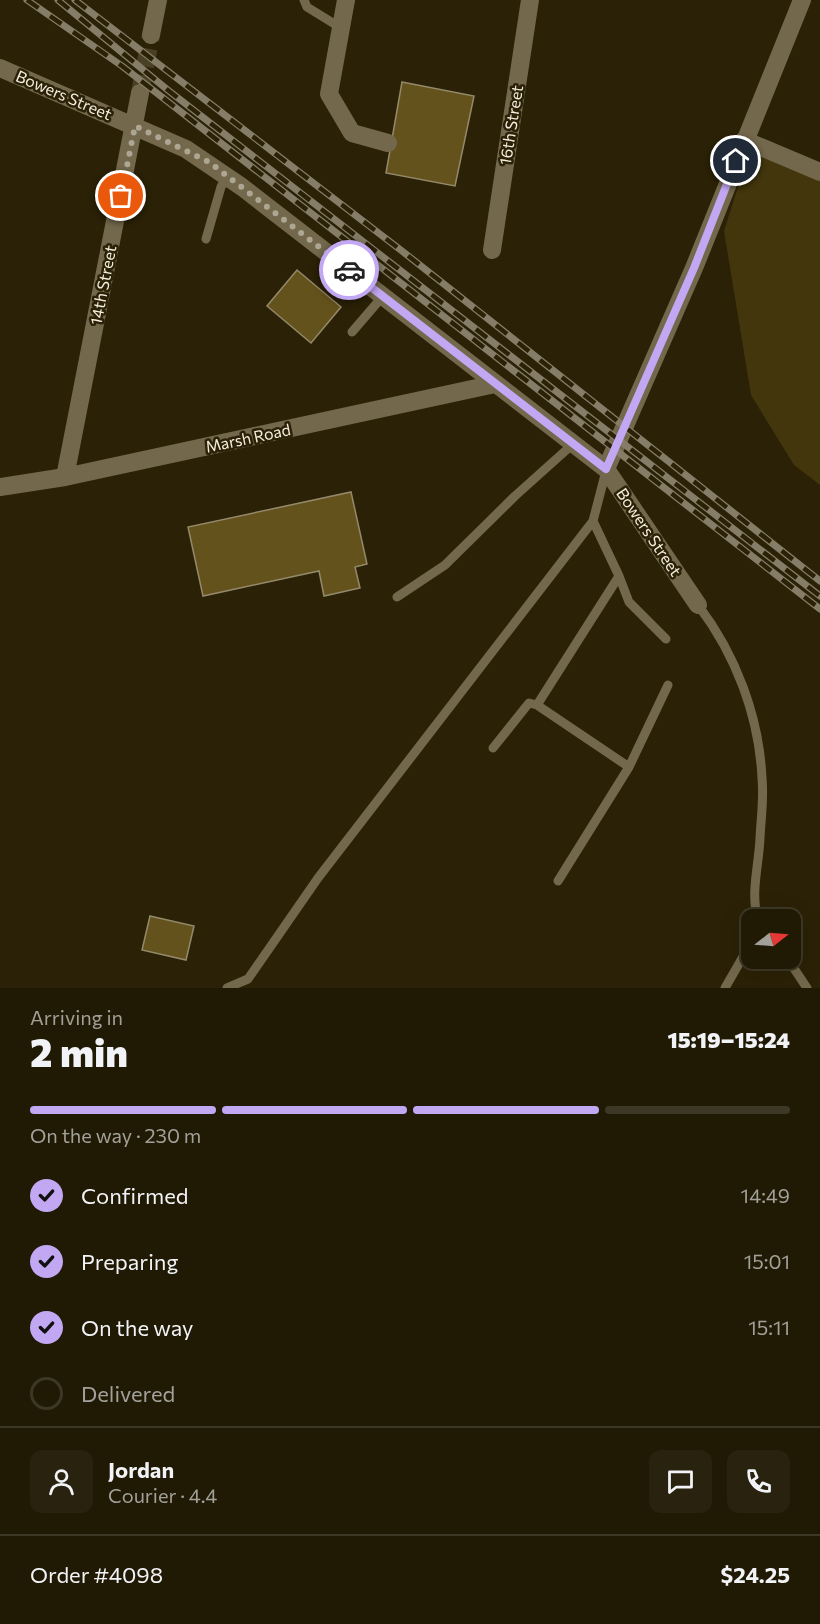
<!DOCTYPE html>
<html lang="en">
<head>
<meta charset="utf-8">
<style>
  :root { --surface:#201904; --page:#28220e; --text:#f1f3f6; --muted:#a2a09a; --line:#3d3826; --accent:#c2a8f3 }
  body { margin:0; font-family:Commissioner,sans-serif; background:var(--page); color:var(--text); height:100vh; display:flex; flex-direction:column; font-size:22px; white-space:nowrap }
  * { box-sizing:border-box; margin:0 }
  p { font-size:20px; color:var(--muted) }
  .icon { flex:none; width:33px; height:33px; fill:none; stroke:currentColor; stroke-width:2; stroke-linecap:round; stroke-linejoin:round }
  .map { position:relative; height:988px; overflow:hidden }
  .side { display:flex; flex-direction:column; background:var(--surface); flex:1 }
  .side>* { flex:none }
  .needle { width:39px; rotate:73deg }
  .controls { position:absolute; left:741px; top:909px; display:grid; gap:12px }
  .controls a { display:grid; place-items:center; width:60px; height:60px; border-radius:12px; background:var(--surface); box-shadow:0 6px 24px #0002,0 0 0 2px var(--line); font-size:30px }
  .pin { position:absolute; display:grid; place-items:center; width:51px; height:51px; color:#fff; margin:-26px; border:3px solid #fff; border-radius:50%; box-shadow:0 2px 6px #0007 }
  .courier { position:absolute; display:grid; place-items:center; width:60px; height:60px; margin:-30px; border:4px solid #c2a8f3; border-radius:50%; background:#fff; color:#222; box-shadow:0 2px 8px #0007 }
  .summary em { font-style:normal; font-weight:800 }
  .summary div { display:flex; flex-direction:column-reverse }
  .summary { display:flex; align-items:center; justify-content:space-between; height:102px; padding:0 30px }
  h1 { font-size:39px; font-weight:800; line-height:45px }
  .bar { display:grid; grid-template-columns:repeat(4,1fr); gap:9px 6px; align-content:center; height:72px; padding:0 30px }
  .bar i { height:8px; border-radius:4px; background:var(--line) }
  .bar .selected { background:var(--accent) }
  .bar p { grid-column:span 4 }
  .line { display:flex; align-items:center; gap:15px; padding:0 30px; border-top:2px solid var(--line) }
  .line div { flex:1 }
  .round { display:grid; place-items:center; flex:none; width:63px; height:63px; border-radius:12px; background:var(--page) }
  ol { padding:0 30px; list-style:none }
  li { display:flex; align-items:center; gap:18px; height:66px }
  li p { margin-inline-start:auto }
  li .icon { padding:6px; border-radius:50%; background:var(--accent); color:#111; stroke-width:4 }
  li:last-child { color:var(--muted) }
  li i { width:33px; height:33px; border:3px solid var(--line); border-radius:50% }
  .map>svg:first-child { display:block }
</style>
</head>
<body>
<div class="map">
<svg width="820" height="988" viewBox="0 0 820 988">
  <rect width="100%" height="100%" fill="#2b2106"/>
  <path fill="#43360c" d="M749,152L820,181V485L794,465L751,395L724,231Z"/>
  <path fill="#64521c" stroke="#94896b" stroke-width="1.5" d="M402,82L474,96L455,186L386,173Z
    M297,270L341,307L311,343L267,306Z
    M351,492L367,564L355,567L360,588L324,596L319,571L203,596L188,527Z
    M150,916L194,926L186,960L142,950Z"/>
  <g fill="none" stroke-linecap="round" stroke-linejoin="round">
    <path stroke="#494026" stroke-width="18" stroke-dasharray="18 9" stroke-linecap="butt" d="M140,93L151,35"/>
    <path stroke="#73684c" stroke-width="9" d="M304,0L307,7L341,28
      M206,239L221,187L227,176
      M352,332L383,296
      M619,576L629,602L666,639
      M397,597L445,565L515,496L573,444
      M698,605C736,655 759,716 762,778C764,798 761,818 760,838C759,865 750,893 758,920
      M537,705L629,767L558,881
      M493,748L529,703L537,705L619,576L593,521
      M629,767L668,685
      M787,958L807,988
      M227,988L248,979L318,878L593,521L606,471
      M725,988L752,941"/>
    <path stroke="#73684c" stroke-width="18" d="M346,0L329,94L352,133L388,143
      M151,35L158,0
      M0,68L186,149L242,187L606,469L698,605
      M744,140L820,172
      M492,250L530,0
      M606,469L694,268L802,0
      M65,477L140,93
      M0,487L65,477L495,384"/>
    <g stroke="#857d67" stroke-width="7">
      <path id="rail" d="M27,0L122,66L820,609
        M58,0L169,91L820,596
        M75,0L402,251L820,581"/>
    </g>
    <use href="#rail" stroke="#2b2106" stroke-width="4.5" stroke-dasharray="14" stroke-linecap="butt"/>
  </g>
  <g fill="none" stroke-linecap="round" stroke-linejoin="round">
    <path stroke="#ada692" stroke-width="6" stroke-dasharray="0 10.8" d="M121,196L135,126L209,162L349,270"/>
    <path stroke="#c2a8f3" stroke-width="8" d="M349,270L606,469L694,268L736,161"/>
  </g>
  <g text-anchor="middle" stroke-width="5" stroke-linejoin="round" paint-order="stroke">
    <g font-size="16" fill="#f3eddd" stroke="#2b2106">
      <text transform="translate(64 95) rotate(23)" y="6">Bowers Street</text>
      <text transform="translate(511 125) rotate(-81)" y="6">16th Street</text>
      <text transform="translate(103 285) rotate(-79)" y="6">14th Street</text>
      <text transform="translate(248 438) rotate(-12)" y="6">Marsh Road</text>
      <text transform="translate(649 532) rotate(56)" y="6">Bowers Street</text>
    </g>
  </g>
</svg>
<div class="controls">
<a><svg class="needle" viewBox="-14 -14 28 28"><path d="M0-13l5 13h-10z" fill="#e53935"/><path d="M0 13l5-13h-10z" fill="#a2a09a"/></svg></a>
</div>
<div class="pin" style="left:121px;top:196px;background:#ea580c"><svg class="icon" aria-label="bag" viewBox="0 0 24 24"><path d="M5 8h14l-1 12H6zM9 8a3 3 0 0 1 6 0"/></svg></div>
<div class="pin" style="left:736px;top:161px;background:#1f2937"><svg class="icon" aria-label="home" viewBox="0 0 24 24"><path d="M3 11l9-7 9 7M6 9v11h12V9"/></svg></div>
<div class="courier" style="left:349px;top:270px"><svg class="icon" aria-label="car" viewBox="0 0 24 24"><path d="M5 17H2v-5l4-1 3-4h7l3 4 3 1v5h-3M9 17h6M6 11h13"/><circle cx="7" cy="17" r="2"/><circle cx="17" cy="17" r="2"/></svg></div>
</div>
<section class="side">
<div class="summary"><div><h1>2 min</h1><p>Arriving in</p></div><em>15:19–15:24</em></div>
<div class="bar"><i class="selected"></i><i class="selected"></i><i class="selected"></i><i></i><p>On the way · 230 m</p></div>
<ol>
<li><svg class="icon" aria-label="check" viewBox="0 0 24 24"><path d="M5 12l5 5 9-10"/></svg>Confirmed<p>14:49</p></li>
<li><svg class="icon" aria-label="check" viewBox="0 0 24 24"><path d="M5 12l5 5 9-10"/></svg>Preparing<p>15:01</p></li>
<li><svg class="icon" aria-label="check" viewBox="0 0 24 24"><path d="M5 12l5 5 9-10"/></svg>On the way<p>15:11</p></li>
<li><i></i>Delivered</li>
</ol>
<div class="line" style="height:108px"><a class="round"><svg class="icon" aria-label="person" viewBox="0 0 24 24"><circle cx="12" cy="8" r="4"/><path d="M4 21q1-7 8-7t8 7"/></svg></a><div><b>Jordan</b><p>Courier · 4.4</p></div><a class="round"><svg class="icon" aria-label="chat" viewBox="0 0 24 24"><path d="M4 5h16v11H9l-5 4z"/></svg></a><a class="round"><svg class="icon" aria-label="phone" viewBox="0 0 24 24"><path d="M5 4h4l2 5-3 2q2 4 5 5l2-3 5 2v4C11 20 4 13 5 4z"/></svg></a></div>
<div class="line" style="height:78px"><div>Order #4098</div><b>$24.25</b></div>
</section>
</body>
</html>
